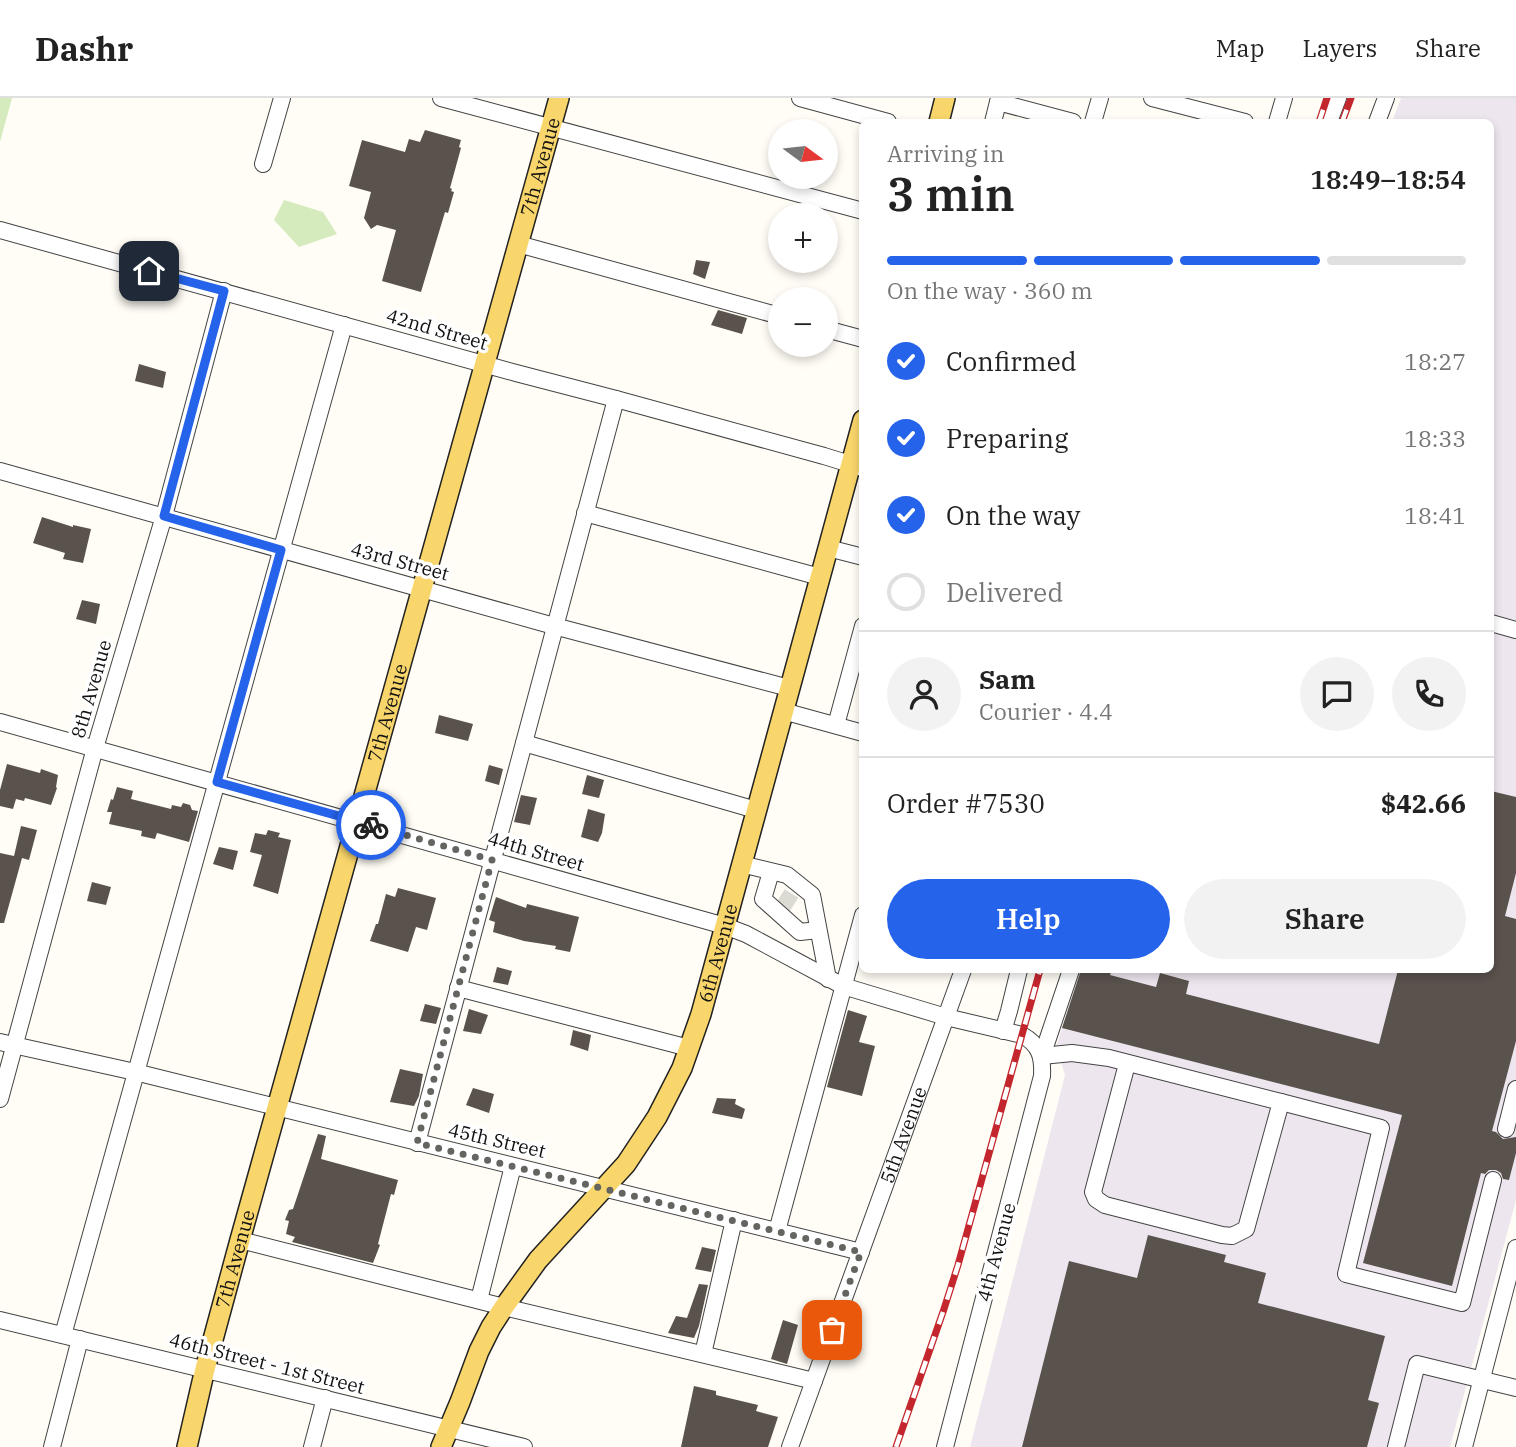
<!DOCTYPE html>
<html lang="en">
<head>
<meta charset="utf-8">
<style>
  :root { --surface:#fff; --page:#f2f2f2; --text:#222; --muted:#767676; --line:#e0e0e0; --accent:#2563eb }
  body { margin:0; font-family:"IBM Plex Serif",serif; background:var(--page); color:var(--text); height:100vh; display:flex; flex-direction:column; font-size:26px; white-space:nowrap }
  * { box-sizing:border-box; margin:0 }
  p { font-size:23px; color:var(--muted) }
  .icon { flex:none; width:38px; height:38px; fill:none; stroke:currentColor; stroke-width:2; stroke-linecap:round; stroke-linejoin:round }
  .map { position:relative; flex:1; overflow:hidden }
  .details { position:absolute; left:859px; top:21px; width:635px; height:854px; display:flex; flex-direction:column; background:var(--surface); border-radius:10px; box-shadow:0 4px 10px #0003 }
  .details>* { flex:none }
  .needle { width:46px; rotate:105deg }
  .fabs { position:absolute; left:768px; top:21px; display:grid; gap:14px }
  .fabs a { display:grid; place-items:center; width:70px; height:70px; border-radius:50%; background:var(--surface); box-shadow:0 4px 10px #0003; font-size:35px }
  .pin { position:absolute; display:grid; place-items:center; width:60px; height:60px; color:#fff; margin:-30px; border-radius:14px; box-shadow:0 4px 10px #0006 }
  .courier { position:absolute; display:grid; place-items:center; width:70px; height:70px; margin:-35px; border:5px solid #2563eb; border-radius:50%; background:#fff; color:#222; box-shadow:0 2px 9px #0007 }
  .overview em { font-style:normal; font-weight:600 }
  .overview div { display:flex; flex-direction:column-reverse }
  .overview { display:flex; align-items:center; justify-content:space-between; height:119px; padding:0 28px }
  h1 { font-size:46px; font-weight:600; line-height:52px }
  .bar { display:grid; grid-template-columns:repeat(4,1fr); gap:10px 7px; align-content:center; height:84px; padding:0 28px }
  .bar i { height:9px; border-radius:5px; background:var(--line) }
  .bar .current { background:var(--accent) }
  .bar p { grid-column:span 4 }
  .line { display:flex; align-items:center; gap:18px; padding:0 28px; border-top:2px solid var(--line) }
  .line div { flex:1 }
  .round { display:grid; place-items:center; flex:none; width:74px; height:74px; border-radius:37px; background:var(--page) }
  ol { padding:0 28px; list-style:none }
  li { display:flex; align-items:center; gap:21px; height:77px }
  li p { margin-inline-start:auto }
  li .icon { padding:7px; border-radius:50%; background:var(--accent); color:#fff; stroke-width:4 }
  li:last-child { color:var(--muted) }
  li i { width:38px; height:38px; border:4px solid var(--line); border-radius:50% }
  .primary-button { display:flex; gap:14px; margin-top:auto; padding:14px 28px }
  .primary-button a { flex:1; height:80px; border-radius:42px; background:var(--accent); color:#fff; font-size:28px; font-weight:600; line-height:80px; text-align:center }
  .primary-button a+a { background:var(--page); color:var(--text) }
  header { display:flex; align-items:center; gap:42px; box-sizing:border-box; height:98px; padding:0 35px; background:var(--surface); border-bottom:2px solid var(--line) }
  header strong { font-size:33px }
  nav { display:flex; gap:38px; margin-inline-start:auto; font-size:24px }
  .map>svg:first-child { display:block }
</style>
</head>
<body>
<header>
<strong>Dashr</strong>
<nav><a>Map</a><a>Layers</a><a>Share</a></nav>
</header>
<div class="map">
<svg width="1516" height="1349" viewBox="0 0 1516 1349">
  <rect width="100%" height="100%" fill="#fffdf5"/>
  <path fill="#eee6ef" d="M1401,0H1516V1102L1450,1349H970L1065,977L1056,949L1080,872H1491V24H1392Z"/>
  <path fill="#d5ebbd" d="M0,0H12L0,44Z
    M284,102L323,114L337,136L299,149L274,122Z"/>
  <path fill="#5a524d" d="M425,32L461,42L459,49L461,50L450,90L452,91L451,93L454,94L448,115L445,114L421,194L382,183L396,132L377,127L371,131L364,120L371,94L349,88L362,42L405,54L409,41L420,44Z
    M696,162L710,164L705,181L693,176Z
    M718,212L747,220L742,236L711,227Z
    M139,266L166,274L163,290L135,283Z
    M42,419L73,429V427L91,431L83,465L63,461L65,455L33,445Z
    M82,502L100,506L96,526L76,521Z
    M439,617L473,626L468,643L435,635Z
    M7,666L40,675L41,671L58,677L56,689L57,690L51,707L25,700L24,703L16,701L13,711L0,708V692Z
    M489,667L503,671L499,687L485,683Z
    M587,677L604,682L599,700L582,696Z
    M117,689L133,693L131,701L171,711L172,707L181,709L183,705L190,707L192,712L198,713L189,744L157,735L155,741L141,738L142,733L109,726L112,714H107L111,701L113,702Z
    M1491,693L1516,699V775L1505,818L1516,821V943L1492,1033L1496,1034L1503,1041L1516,1039V1055L1509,1082L1503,1081L1501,1075L1496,1072H1489L1485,1076L1481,1075L1452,1188L1363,1165L1402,1017L1062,930L1081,872H1112L1110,877L1156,889L1160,875L1189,883L1186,896L1379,946L1398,872H1491Z
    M521,697L537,700L530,727L514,724Z
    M588,711L605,716L602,735L598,744L581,739Z
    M21,728L37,732L29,762L22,760L4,825H0V755L14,758Z
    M268,732L280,735L278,739L291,742L278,796L253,788L262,757L250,754L255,735L266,737Z
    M219,749L238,753L233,772L213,766Z
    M92,784L111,789L106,807L87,803Z
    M398,790L436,800L427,832L416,829L408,854L370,843L376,826H378L386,796L395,799Z
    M496,799L526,810L527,806L579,819L570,854L555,851L556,848L524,843L493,834L495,824L489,822Z
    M497,869L512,873L508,887L493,884Z
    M425,906L441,910L436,926L420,923Z
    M469,911L488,917L481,936L463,933Z
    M848,912L867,918L859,944L875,948L862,998L827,989Z
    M573,932L591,937L588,953L570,947Z
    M400,971L423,976L419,998L414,1008L390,1004Z
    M473,990L494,996L489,1015L466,1007Z
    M717,1000L736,1001L735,1006L745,1011L742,1021L712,1015Z
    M318,1036L326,1038L321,1061L398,1082L394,1097L391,1096L378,1146L380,1147L373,1165L292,1144L295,1139L286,1136L289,1123L285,1122L289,1112L293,1111Z
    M1148,1137L1226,1157L1224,1164L1266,1175L1258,1205L1385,1238L1368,1302L1379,1305L1367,1349H1022L1069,1163L1137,1180Z
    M702,1149L716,1152L711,1174L695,1171Z
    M699,1186L708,1187L699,1228L694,1240L668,1235L676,1218L687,1220Z
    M783,1222L798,1227L787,1266L771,1261Z
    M694,1288L716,1293V1297L758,1307L756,1313L778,1319L768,1349H681Z"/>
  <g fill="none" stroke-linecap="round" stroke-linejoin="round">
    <path stroke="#dbdad3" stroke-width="16" stroke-dasharray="16 8" stroke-linecap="butt" d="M783,809L793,793"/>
    <g stroke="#444" stroke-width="18">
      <g id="minor">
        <path d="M441,0L863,113"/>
        <path d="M800,0L888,24"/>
        <path d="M1000,0L998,4L1073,24"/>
        <path d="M1152,0L1245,24"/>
        <path d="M993,24L998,4"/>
        <path d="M1093,24L1100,0"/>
        <path d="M1277,24L1284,0"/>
        <path d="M1329,24L1338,0"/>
        <path d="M1377,24L1386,0"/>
        <path d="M263,66L282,0"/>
        <path d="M0,132L516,275L616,301L824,358L863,370"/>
        <path d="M518,146L780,218"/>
        <path d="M826,231L863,241"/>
        <path d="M0,373L554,528L789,590"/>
        <path d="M585,415L820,479"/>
        <path d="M828,450L863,459"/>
        <path d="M1491,525L1516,532"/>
        <path d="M783,613L863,635"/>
        <path d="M0,624L725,828L746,836L843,888L946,919L1022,937C1040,947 1043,959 1042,978L945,1349"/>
        <path d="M836,627L863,528"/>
        <path d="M524,645L756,712"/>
        <path d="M741,766L787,777L812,797L828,881"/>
        <path d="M771,774L763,801L800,834L818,832"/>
        <path d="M458,890L689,950"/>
        <path d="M1003,933L1009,913L1019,872"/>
        <path d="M0,944L135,974L861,1154"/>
        <path d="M1042,958L1072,955L1109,960L1281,1004L1246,1131L1232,1138L1222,1137L1105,1107L1096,1101L1093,1094L1127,966"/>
        <path d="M1042,958L1071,872"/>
        <path d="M0,1001L95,650L164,418L224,193"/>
        <path d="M1281,1004L1381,1030L1346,1176L1462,1205L1493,1082"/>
        <path d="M1506,1031L1516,991"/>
        <path d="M417,1045L616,301"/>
        <path d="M777,1133L863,817"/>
        <path d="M240,1142L504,1209L814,1283"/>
        <path d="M479,1202L513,1068"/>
        <path d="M0,1222L524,1349"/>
        <path d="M63,1237L344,227"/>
        <path d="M703,1256L734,1122"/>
        <path d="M52,1349L80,1241"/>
        <path d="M312,1349L325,1300"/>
        <path id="s1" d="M790,1349L963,872"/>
        <path d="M1396,1349L1417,1266L1516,1290"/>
        <path d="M1464,1349L1516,1150"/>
      </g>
    </g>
    <g stroke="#222" stroke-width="22">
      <g id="major">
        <path d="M939,24L945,0"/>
        <path id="s2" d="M187,1349L205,1271L240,1142L559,0"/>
        <path id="s3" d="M441,1349L460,1304L479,1253L491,1229L504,1209L538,1162L626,1066L657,1019L682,970L701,916L863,322"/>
      </g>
    </g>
    <use href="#minor" stroke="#fff" stroke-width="16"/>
    <use href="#major" stroke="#f9d66b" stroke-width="19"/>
    <g stroke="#c4262e" stroke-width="7">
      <path id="rail" d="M1319,24L1327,0
        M1342,24L1351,0
        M896,1349L944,1211L958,1167L1040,872"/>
    </g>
    <use href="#rail" stroke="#fff" stroke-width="4.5" stroke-dasharray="13" stroke-linecap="butt"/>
  </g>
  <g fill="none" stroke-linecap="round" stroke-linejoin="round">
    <path stroke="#646461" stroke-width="7" stroke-dasharray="0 12.6" d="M371,727L492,762L417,1045L861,1154L832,1232"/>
    <path stroke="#2563eb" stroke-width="9" d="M149,173L224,193L164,418L281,452L217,684L371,727"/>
  </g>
  <g text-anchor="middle" stroke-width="7" stroke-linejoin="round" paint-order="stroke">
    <g font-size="19" fill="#111" stroke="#fff">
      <text dy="7" stroke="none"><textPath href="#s2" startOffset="1328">7th Avenue</textPath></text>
      <text transform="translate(437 231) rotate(16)" y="7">42nd Street</text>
      <text transform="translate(400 463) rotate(15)" y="7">43rd Street</text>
      <text transform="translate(91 591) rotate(-74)" y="7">8th Avenue</text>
      <text dy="7" stroke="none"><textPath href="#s2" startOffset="761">7th Avenue</textPath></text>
      <text transform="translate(536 753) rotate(16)" y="7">44th Street</text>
      <text dy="7" stroke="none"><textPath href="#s3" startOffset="574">6th Avenue</textPath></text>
      <text dy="7" stroke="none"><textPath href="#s1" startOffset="332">5th Avenue</textPath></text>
      <text transform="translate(497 1042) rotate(13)" y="7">45th Street</text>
      <text transform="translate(996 1154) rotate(-75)" y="7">4th Avenue</text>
      <text dy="7" stroke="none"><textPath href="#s2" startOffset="194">7th Avenue</textPath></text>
      <text transform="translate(267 1265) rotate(14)" y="7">46th Street - 1st Street</text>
    </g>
  </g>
</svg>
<div class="fabs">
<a><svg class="needle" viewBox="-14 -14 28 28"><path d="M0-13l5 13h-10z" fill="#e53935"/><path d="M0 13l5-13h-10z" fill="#767676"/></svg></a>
<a>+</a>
<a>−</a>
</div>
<div class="pin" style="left:832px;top:1232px;background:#ea580c"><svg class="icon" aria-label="bag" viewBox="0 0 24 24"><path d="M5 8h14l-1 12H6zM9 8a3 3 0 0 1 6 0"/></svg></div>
<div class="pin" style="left:149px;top:173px;background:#1f2937"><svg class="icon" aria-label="home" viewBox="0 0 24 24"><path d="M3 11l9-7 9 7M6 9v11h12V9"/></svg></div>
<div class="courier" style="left:371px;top:727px"><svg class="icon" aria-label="bike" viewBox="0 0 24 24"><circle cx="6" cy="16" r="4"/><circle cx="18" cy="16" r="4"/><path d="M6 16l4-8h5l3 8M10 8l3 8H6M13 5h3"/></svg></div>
<section class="details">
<div class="overview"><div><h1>3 min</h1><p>Arriving in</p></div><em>18:49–18:54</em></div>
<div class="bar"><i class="current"></i><i class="current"></i><i class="current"></i><i></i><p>On the way · 360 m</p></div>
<ol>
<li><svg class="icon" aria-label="check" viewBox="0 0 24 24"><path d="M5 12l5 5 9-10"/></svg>Confirmed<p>18:27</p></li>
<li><svg class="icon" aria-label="check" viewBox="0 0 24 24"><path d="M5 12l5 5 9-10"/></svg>Preparing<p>18:33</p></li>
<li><svg class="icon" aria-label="check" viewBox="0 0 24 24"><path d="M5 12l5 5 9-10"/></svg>On the way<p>18:41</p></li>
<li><i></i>Delivered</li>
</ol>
<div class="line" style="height:126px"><a class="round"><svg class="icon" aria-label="person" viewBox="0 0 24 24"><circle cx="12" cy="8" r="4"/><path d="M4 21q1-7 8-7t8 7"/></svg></a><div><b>Sam</b><p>Courier · 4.4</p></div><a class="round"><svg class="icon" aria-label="chat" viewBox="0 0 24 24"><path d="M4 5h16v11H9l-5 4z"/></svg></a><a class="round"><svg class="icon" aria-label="phone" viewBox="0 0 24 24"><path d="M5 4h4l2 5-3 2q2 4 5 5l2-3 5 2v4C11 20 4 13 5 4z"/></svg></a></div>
<div class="line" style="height:91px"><div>Order #7530</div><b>$42.66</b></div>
<div class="primary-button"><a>Help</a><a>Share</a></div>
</section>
</div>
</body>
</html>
